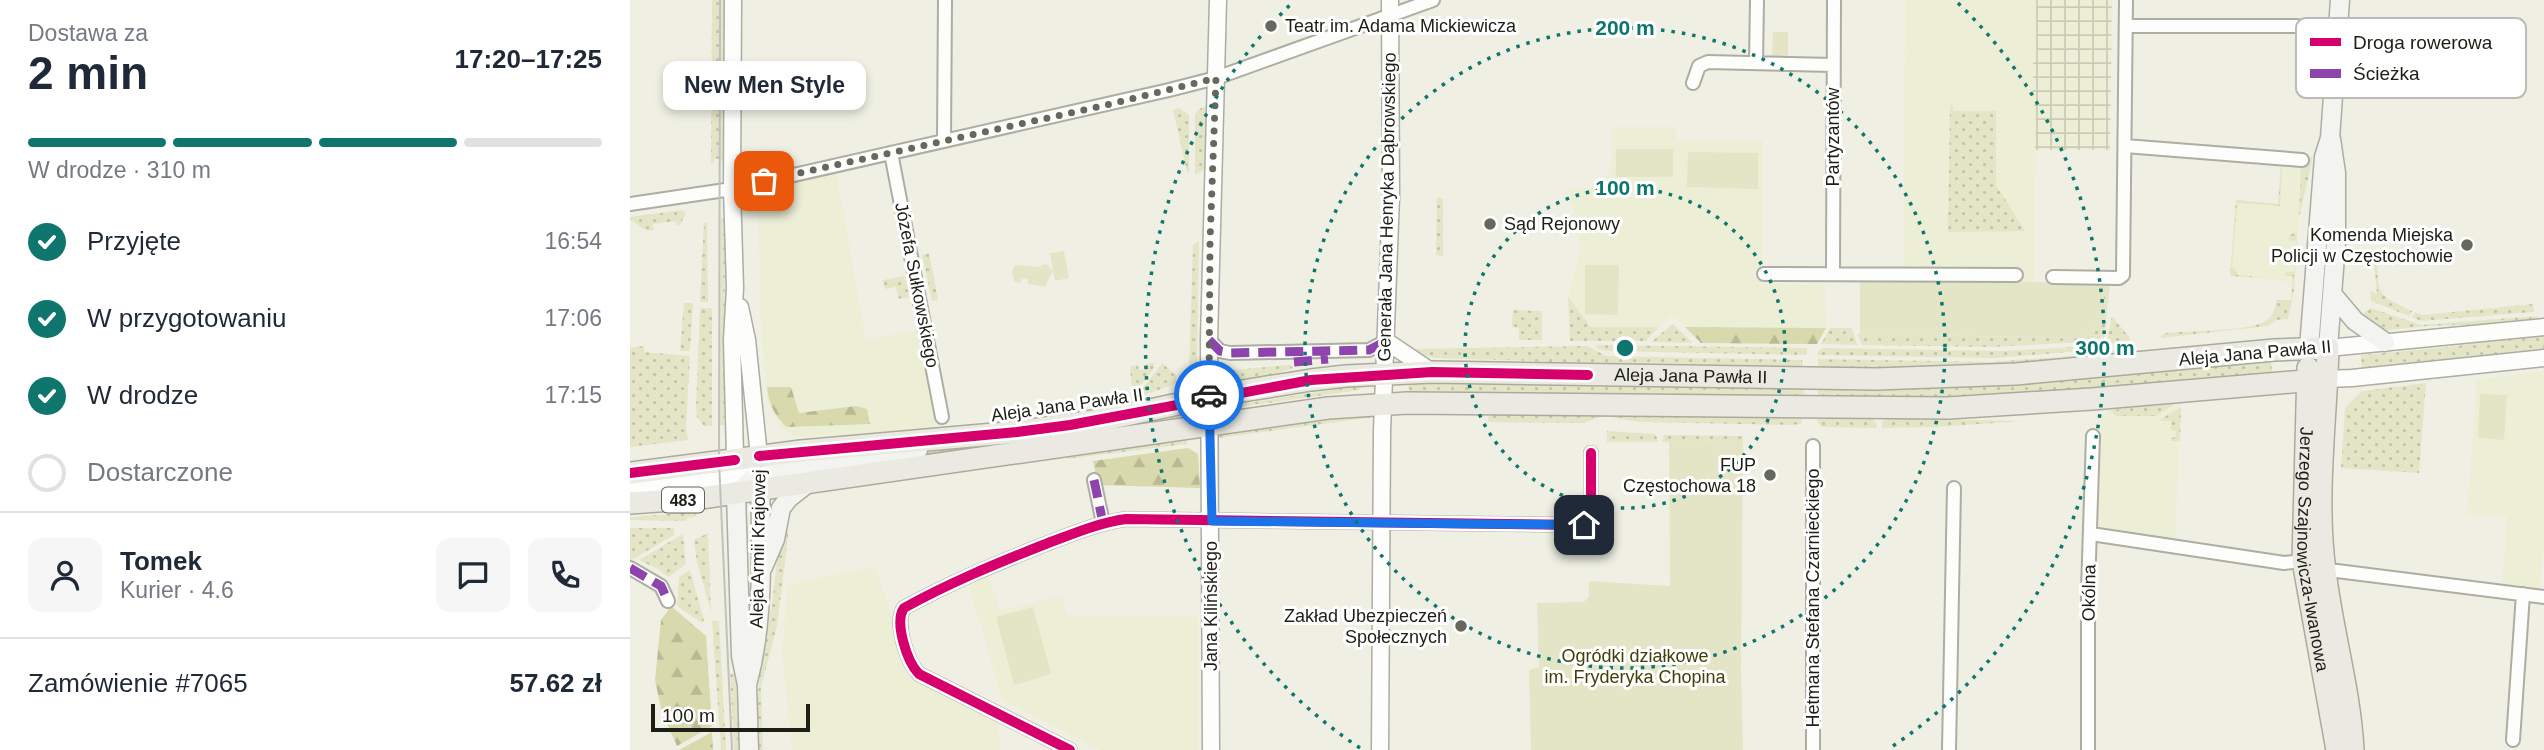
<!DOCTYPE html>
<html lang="pl">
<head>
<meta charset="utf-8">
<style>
  :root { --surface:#fff; --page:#f6f6f7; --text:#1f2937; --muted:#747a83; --line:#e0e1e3; --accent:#0f766e }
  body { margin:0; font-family:Helvetica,sans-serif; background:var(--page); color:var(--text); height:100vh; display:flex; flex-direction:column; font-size:26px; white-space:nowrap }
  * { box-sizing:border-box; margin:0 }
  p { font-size:23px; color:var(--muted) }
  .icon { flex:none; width:38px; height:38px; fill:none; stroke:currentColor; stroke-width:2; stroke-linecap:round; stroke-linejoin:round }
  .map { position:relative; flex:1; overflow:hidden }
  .details { display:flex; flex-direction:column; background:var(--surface); width:630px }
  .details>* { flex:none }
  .scale { position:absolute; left:21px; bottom:18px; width:159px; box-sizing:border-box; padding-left:7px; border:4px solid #1d1e15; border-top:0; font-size:19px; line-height:24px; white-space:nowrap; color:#1d1e15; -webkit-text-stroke:5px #fff; paint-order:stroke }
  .pin { position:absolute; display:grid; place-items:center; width:60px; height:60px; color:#fff; margin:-30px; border-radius:14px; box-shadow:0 4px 10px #0006 }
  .courier { position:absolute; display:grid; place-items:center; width:70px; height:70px; margin:-35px; border:5px solid #1a73e8; border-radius:50%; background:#fff; color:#222; box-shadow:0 2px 9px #0007 }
  .bubble { position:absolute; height:49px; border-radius:14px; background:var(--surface); box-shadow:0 4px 10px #0003; font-size:23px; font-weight:600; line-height:49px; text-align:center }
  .headline em { font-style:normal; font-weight:600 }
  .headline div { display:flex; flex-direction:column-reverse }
  .headline { display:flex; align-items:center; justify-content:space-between; height:119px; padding:0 28px }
  h1 { font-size:46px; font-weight:600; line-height:52px }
  .bar { display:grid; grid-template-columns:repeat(4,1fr); gap:10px 7px; align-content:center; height:84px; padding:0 28px }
  .bar i { height:9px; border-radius:5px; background:var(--line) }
  .bar .active { background:var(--accent) }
  .bar p { grid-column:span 4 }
  .line { display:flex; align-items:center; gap:18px; padding:0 28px; border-top:2px solid var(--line) }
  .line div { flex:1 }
  .round { display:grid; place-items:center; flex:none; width:74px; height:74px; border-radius:14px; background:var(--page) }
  ol { padding:0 28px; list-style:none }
  li { display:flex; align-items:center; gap:21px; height:77px }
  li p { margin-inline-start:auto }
  li .icon { padding:7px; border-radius:50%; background:var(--accent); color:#fff; stroke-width:4 }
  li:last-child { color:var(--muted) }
  li i { width:38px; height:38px; border:4px solid var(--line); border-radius:50% }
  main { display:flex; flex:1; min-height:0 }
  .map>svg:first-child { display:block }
</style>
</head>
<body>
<main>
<section class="details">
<div class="headline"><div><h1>2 min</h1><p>Dostawa za</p></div><em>17:20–17:25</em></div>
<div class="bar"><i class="active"></i><i class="active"></i><i class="active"></i><i></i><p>W drodze · 310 m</p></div>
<ol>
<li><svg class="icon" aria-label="check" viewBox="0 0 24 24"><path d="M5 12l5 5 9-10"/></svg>Przyjęte<p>16:54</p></li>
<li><svg class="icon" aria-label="check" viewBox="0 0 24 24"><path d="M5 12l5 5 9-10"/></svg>W przygotowaniu<p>17:06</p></li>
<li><svg class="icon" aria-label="check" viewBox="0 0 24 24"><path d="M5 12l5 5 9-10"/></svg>W drodze<p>17:15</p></li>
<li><i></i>Dostarczone</li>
</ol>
<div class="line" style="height:126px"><a class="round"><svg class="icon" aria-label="person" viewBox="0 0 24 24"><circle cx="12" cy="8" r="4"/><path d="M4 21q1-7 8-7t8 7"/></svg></a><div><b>Tomek</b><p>Kurier · 4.6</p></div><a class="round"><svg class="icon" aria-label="chat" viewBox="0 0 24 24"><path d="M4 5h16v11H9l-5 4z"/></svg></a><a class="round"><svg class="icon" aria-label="phone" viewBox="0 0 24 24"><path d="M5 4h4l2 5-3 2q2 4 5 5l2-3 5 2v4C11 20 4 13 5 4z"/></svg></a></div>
<div class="line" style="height:91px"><div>Zamówienie #7065</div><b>57.62 zł</b></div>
</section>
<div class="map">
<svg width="1914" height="750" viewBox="0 0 1914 750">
  <defs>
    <pattern id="industrial-grid" width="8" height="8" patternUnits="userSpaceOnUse" patternTransform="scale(1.75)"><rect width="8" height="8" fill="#edeed6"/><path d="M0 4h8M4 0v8" fill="none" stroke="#cbccb7"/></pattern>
    <pattern id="grass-dots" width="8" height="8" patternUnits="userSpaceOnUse" patternTransform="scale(1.75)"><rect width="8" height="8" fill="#e3e5c6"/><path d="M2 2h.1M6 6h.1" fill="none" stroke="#c2c4a9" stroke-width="1.8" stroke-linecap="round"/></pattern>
    <pattern id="forest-firs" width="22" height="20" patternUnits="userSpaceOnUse" patternTransform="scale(1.75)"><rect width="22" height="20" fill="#d8d9ad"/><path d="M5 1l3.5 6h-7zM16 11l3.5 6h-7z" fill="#b9ba94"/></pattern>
  </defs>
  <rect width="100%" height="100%" fill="#eff0e3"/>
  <path fill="#edeed6" d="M1275,0H1406V60L1403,63V102L1406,109L1404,282L1274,281Z
    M983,127H1046L1047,139L1133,141V284L1195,285L1196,328L1055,327L1046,318L1039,317L1029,327H961L938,297L950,249L939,188L973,189L982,163Z
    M1651,164L1673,166L1664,282L1600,276L1606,200L1648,204Z
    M206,171L236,340L290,329L308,422L302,430L165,437L148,424L138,403L131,326L128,202L131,195L142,187Z
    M1914,371V543L1909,592L1872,588L1877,517L1837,514L1847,380Z
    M1551,403L1545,542L1473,532L1466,523L1467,417L1480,410Z
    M245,566L281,672L290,683L366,719L371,750H162L152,652L158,585Z
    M358,574L370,611L431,596L438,615L568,617V750H470L372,700L338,582Z"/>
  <path fill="url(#industrial-grid)" d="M1406,0H1482L1480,150H1405L1406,109L1403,102V63L1406,60Z"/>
  <path fill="url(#grass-dots)" d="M82,0H96L95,163H92L91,159H84V163H81Z
    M1320,105H1323V111H1366V185L1395,231L1318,232Z
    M579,106L576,164L573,171L565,174V114L571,108Z
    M549,108L559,115V172H557L543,110Z
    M1675,157H1682V162L1669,218L1671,167L1652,166L1650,206L1607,203L1602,267L1609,275L1634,278L1600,276L1606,200L1648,204L1651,164Z
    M807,197L813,199V256L806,255Z
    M52,210L56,214L49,226H47L46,221L23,224L24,230L17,231L0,220V217Z
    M91,218H95L94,425H90Z
    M74,223H77L78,302H70Z
    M1667,232L1664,290L1658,319L1647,320L1638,326L1530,338L1535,333C1556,331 1618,331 1634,322C1642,318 1645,309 1647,300H1661L1663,276H1655L1656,272H1664L1666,241L1658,240L1660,235Z
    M569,241L567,372L563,373L559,371L563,245Z
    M1743,251H1746C1750,292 1742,293 1782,311L1779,316L1741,301V291L1747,294Z
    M299,253L308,300L302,301L292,255Z
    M275,276L279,297L269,299L266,287L255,289L253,280Z
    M1478,283H1480L1474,339L1472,341L1363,347L1232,345L1227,334L1455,338L1467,323Z
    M938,297L961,327H1029L1016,341H940Z
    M54,303H63L60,351H50Z
    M1903,304L1904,312L1791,321L1782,317L1785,312L1792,315Z
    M70,308H82V426H74L67,417L66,407Z
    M1741,308L1791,325L1907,316L1908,318L1903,323L1797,326L1757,330L1731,322L1735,312Z
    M883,310L912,311V340H889V328L882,327Z
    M1482,316L1499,337L1500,341L1487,345L1477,341Z
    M1043,324L1063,343L1021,342Z
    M1200,328H1222L1227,345L1191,344Z
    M1914,333V352L1732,370L1731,355L1820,347Z
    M965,345L1177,348V355L978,351L968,349Z
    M1475,345L1483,347L1478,349L1364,358L1187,355L1189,350L1194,348L1375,351Z
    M14,346V352L60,356L56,427L58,440L0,447V348Z
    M958,346L976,356L1172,360L1173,369L943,365L902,361L804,358L780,351L782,349Z
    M1487,349L1491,352L1500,351L1496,355L1298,370L1188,369V359L1362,362L1478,353Z
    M1641,360L1642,373L1434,394L1360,398L1188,401V387L1395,383Z
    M524,363V368L505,393L502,394L500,366L508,365L509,370H516V364Z
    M532,363L546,375V384L505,398Z
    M660,365L663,368L634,378L588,387V377L603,370Z
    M778,382L1173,388L1174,400L779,394Z
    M1796,383L1789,473L1711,468L1715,408L1732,391Z
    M720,387H731L729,390L603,408L605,405Z
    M1547,403L1526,416H1486L1480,410Z
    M1551,407L1550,441H1541V438L1546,437V431L1541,430V421H1528Z
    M553,411L555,420L170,476L326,447Z
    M745,412V417L587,438L588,432Z
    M879,412L1172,417L1171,424L1161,425L1010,422L974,416L953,423L858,422V416Z
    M1187,417L1242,418L1247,424L1246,428L1192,427L1187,422Z
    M1257,418L1394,421L1306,427L1252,428V422Z
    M977,431L1025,434L1029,442H977Z
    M1034,435L1113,436V441L1032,442Z
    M558,437L556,444L437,459L443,453Z
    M67,512L65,517L57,518L56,521L0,520V517Z
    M151,522L158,530V537L147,626L131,687L133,750H128L127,700L133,650L142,605Z
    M0,528H44V535L0,561Z
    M78,533L81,612L67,562L64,542V540Z
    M53,534L56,564L38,577L28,569L9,560Z
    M60,570L74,621L72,623L47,606L49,577Z
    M82,621H89L96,750H91Z
    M106,673L109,750H104L100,674Z"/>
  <path fill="url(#forest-firs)" d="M1055,327L1196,328L1187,344L1071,343Z
    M137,387H161L169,413L226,406L237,409L240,424L157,427C145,417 138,402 137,387Z
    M558,448L568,454L570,488L468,485L463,461Z
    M41,606L76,636L82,726L47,746L32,713L25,680L31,620Z
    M82,732L83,750H49Z"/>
  <path fill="#e3e5c6" d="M1143,32H1158V57H1142Z
    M986,149H1043V177H986Z
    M1058,152L1128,153V189L1057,187Z
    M434,251L439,278L425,281L423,271L415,287L398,284L397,278L392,279L390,283L384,281L382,271L385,265L407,267L416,264L423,271L420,253Z
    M955,265H989L988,315L955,314Z
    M1230,280L1478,283L1467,323L1455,338L1230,334Z
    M1850,394L1877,395L1874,440L1848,438Z
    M1113,441L1111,671L1113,750H901L899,670L909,667L907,603L954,602L959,596V581L1040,586L1039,442Z
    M403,607L421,674L384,685L366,617Z"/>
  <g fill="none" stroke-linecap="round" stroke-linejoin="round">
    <g stroke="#acada3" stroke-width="16">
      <path id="minor" d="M1496,26H1667
        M1126,63L1127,0
        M1063,83L1069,66L1078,62L1203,65
        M314,141L315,0
        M1495,146L1672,160
        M261,153L312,417
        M0,204L102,189L539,90L586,78L803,0
        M1134,274L1386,275
        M1203,274L1204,0
        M1423,277L1489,278L1493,275L1496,0
        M579,340L590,351L600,353L739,350L756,341
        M1183,446V750
        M464,480L473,523
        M1461,534L1654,563L1673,561
        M0,568L31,586L38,601
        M1695,571H1707L1914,597
        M1883,740L1893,594
        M440,750L289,674C277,662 264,622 274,608C319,583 365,564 413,545C440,535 467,523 496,519L954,525L958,524L961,515V453
        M1319,750L1324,488
        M1458,750V590L1463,436"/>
    </g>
    <g stroke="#acada3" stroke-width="19">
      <path id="tertiary" d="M103,0L102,189L105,288L102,340L106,494
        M756,341L802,372
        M1698,348L1914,327
        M1697,379L1722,378L1914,358
        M0,491L96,479L112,473L129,456L117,340L110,307
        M581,750L579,340L588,0
        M750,750L752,431L761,197L760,0"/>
    </g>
    <g stroke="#acada3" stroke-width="21">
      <path id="secondary" d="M1703,295L1725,321L1755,342
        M1679,348L1694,157L1700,138L1710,0
        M1698,348L1706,243V173L1701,139
        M133,567L145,539L151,508L159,498L177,484
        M118,681C135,616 131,543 130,476
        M119,750L117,685L111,656L106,494L122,479L141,473L288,450"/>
    </g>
    <g stroke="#abab9c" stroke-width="24">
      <g id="primary">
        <path id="s1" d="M1678,368L1673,561L1707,750"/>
        <path id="s2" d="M0,473L171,451L387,432L477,419L600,393L681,380L716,376L802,372L1246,379L1386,374L1644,350L1698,348C1696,422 1685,498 1695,571C1702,631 1720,690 1723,750"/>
        <path d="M0,503L71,498L698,408L777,403L1318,408L1462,399L1697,379"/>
      </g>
    </g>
    <use href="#minor" stroke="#fdfdfb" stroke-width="12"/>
    <use href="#tertiary" stroke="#fdfdfb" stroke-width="16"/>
    <use href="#secondary" stroke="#f3f3ef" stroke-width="18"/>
    <use href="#primary" stroke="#eaeae3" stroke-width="21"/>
    <path stroke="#c1c1be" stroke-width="2" d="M90,0L89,461L102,750"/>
    <path stroke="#8e44ad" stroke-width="9" stroke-dasharray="18 9" stroke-linecap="butt" d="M579,340L590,351L600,353L739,350L756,341
      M664,362L698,359
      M464,480L473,523
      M0,568L31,586L38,601"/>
    <g stroke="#fff" stroke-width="15">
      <path id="cycleway" d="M129,456L387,432L440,425L681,380L802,372L958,375
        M0,473L105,460
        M440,750L289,674C277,662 264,622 274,608C319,583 365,564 413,545C440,535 467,523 496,519L954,525L958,524L961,515V453"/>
    </g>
    <use href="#cycleway" stroke="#d6006c" stroke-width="10"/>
  </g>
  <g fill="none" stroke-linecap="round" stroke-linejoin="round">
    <path stroke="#66685d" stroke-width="7" stroke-dasharray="0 12.6" d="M134,181L485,103L586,78L580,242L579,395"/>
    <path stroke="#1a73e8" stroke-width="9" d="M579,395L582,521L954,525"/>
  </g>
  <g fill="none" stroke="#0f766e" stroke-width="3.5" stroke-dasharray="3.5 7">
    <circle cx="995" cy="348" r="160"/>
    <circle cx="995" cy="348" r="320"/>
    <path d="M730 748A480 480 0 0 1 662 3M1328 3A480 480 0 0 1 1260 748"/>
  </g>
  <g fill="#66685d" stroke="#fff" stroke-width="2.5">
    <circle cx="641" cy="26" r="7"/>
    <circle cx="860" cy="224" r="7"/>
    <circle cx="1837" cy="245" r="7"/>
    <circle cx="1140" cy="475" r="7"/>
    <circle cx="831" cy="626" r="7"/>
  </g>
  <g text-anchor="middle" stroke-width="6" stroke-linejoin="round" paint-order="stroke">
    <rect fill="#fff" stroke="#61625b" stroke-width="2" x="32" y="487.5" width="42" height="25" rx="5"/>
    <g font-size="16" font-weight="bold" fill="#1d1e15">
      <text x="53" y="506">483</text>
    </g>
    <g font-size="18" fill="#1d1e15" stroke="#fff" text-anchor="end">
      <text x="655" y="32" text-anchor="start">Teatr im. Adama Mickiewicza</text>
      <text x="874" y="230" text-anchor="start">Sąd Rejonowy</text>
      <text x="1823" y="241">Komenda Miejska<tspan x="1823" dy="21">Policji w Częstochowie</tspan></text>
      <text x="1126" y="471">FUP<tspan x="1126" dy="21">Częstochowa 18</tspan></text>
      <text x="817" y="622">Zakład Ubezpieczeń<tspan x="817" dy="21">Społecznych</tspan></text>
    </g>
    <g font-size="18" fill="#1d1e15" stroke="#fff">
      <text transform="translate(1203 137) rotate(-90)" y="6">Partyzantów</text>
      <text transform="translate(757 207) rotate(-89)" y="6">Generała Jana Henryka Dąbrowskiego</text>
      <text transform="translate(287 285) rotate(79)" y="6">Józefa Sułkowskiego</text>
      <text transform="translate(1625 353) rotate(-5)" y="6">Aleja Jana Pawła II</text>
      <text dy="6" stroke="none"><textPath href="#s2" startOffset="1068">Aleja Jana Pawła II</textPath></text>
      <text transform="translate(437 405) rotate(-8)" y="6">Aleja Jana Pawła II</text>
      <text transform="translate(128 549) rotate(-89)" y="6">Aleja Armii Krajowej</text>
      <text dy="6" stroke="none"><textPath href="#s1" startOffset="182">Jerzego Szajnowicza-Iwanowa</textPath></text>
      <text transform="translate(1459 593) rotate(-89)" y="6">Okólna</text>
      <text transform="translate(1183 598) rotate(-90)" y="6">Hetmana Stefana Czarnieckiego</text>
      <text transform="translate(581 606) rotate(-90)" y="6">Jana Kilińskiego</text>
    </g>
    <g font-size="18" fill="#404108" stroke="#fff">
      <text x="1005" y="662">Ogródki działkowe<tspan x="1005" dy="21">im. Fryderyka Chopina</tspan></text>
    </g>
  </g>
  <rect x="1666" y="18" width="230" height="80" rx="10" fill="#fff" stroke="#bbbcb9" stroke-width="2"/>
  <rect x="1680" y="38" width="31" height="8" fill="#d6006c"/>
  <rect x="1680" y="69" width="31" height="9" fill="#8e44ad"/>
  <g font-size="19" fill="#1d1e15">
    <text x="1723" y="49">Droga rowerowa</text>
    <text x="1723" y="80">Ścieżka</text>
  </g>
  <circle cx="995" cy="348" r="10" fill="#0f766e" stroke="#fff" stroke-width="3.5"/>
  <g font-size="21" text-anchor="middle" font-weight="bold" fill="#0f766e" stroke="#fff" stroke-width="6" stroke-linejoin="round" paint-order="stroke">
    <text x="995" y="35">200 m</text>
    <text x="995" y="195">100 m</text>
    <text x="1475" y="355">300 m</text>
  </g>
</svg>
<div class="scale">100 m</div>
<div class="pin" style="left:134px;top:181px;background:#ea580c"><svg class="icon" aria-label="bag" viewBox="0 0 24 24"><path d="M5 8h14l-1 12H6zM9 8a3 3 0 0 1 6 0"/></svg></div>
<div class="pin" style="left:954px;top:525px;background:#1f2937"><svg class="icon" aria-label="home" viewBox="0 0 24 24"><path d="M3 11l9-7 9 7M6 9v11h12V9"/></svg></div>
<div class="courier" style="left:579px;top:395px"><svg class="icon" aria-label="car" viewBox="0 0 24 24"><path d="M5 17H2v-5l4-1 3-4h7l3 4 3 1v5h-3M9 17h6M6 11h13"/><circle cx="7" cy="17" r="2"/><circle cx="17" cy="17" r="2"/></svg></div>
<div class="bubble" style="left:33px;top:61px;width:203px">New Men Style</div>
</div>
</main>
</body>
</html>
